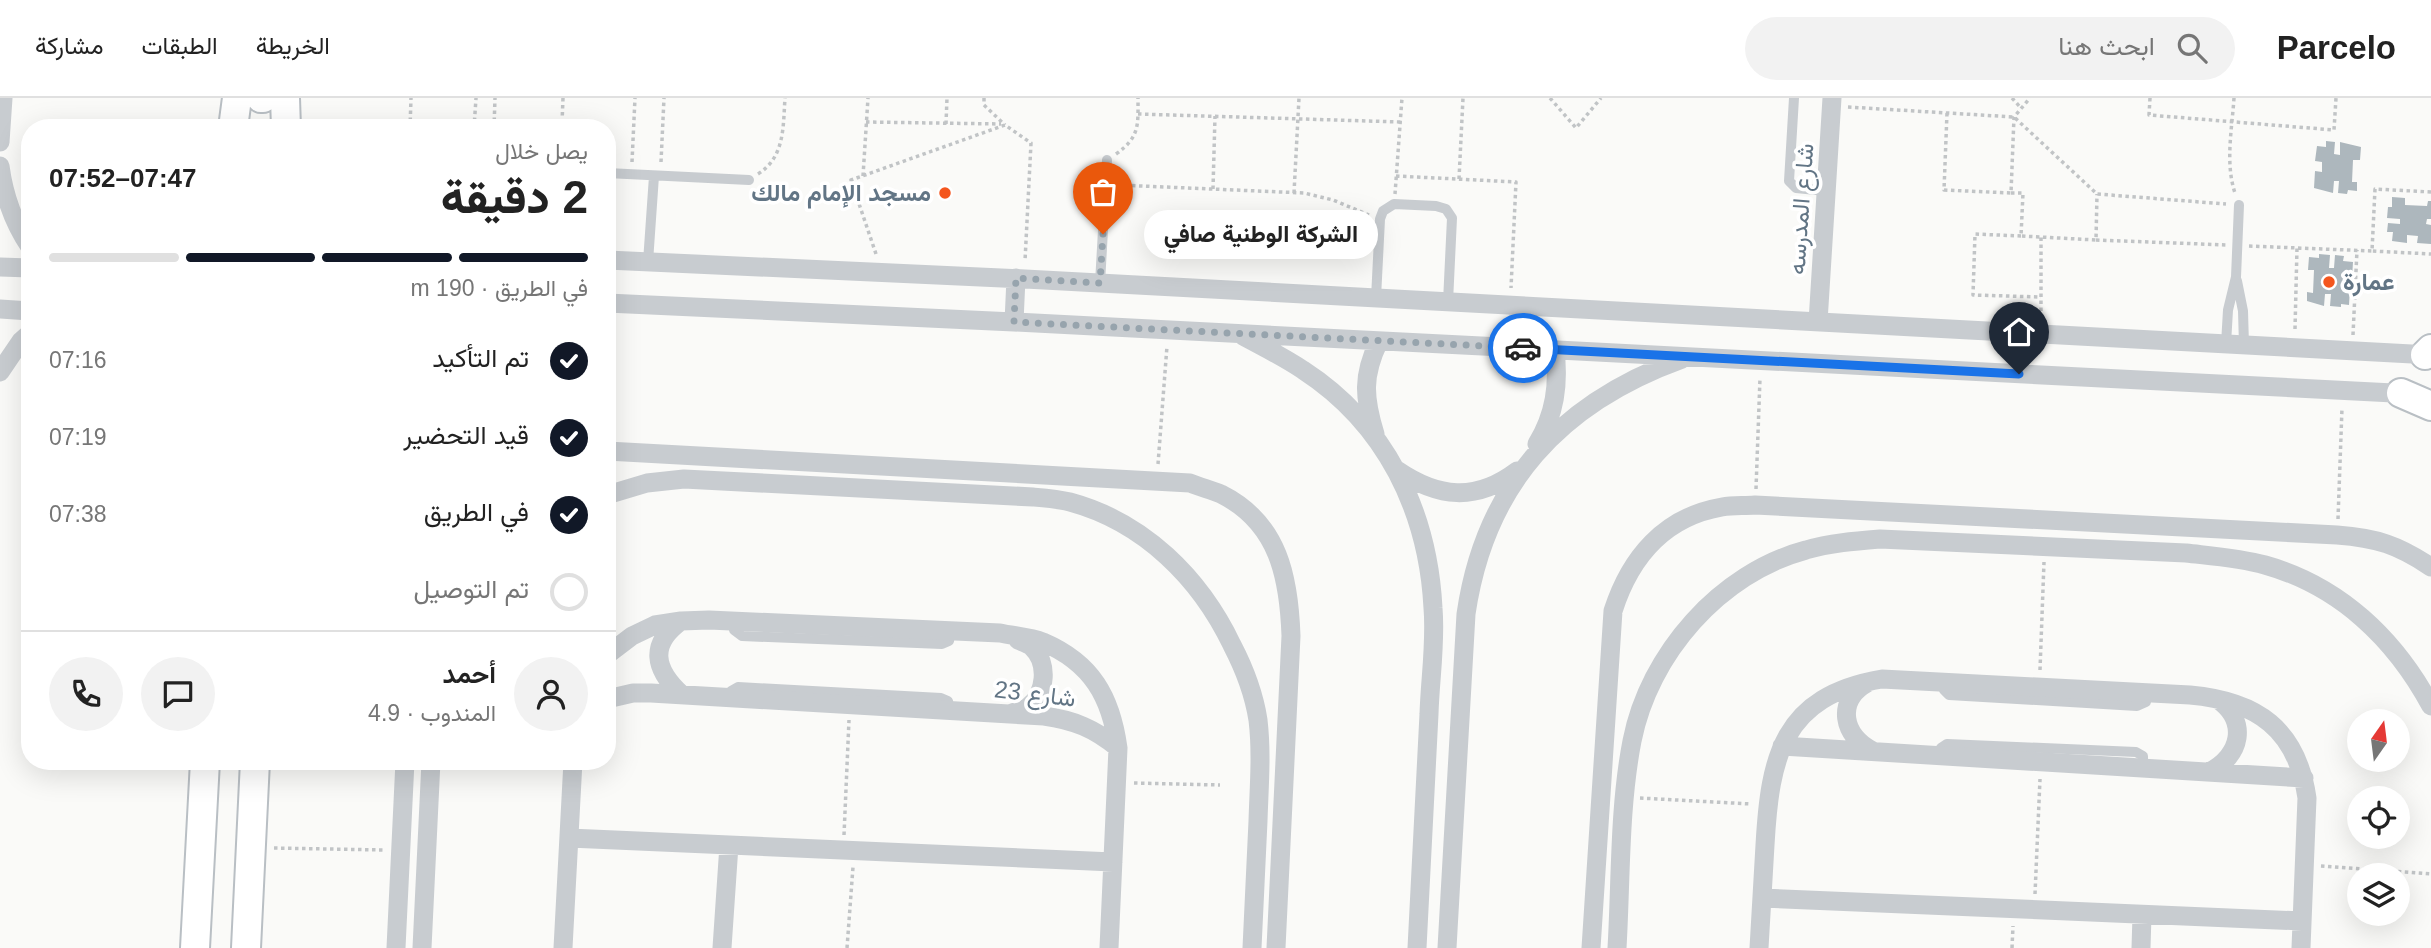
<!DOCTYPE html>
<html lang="ar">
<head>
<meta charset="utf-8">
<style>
  :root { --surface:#fff; --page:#f2f2f2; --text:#222; --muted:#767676; --line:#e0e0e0; --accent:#111827 }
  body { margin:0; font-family:Arial,Vazirmatn,sans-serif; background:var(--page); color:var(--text); direction:rtl; height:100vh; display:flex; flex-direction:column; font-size:26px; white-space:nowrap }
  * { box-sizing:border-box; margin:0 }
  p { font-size:23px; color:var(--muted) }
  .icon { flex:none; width:38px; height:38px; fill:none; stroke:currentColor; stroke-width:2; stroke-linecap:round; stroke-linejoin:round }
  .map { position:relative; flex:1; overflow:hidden; direction:ltr }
  .sheet { position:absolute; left:21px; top:21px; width:595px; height:651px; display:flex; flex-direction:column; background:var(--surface); border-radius:28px; box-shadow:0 7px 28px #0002; direction:rtl }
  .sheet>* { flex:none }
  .needle { width:46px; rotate:14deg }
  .controls { position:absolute; left:2347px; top:611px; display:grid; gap:14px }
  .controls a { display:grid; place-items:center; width:63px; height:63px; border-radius:50%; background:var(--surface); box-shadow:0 7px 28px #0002; font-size:35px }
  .pin { position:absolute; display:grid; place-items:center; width:60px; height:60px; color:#fff; margin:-72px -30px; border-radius:50% 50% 50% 0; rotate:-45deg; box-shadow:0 0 7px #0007 }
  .pin .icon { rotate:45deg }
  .courier { position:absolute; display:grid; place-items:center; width:70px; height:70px; margin:-35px; border:5px solid #1a73e8; border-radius:50%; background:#fff; color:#222; box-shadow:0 2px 9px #0007 }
  .bubble { position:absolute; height:49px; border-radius:24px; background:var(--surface); box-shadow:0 7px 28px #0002; font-size:23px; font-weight:800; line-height:49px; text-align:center; direction:rtl }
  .headline em { font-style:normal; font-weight:800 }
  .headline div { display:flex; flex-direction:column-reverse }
  .headline { display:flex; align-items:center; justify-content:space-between; height:119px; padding:0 28px }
  h1 { font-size:46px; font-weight:800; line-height:52px }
  .bar { display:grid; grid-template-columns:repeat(4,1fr); gap:10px 7px; align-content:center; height:84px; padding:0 28px }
  .bar i { height:9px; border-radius:5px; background:var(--line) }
  .bar .selected { background:var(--accent) }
  .bar p { grid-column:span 4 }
  .line { display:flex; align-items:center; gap:18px; padding:0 28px; border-top:2px solid var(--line) }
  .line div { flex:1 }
  .round { display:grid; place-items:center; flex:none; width:74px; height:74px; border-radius:37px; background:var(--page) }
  ol { padding:0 28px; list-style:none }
  li { display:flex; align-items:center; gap:21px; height:77px }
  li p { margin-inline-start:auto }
  li .icon { padding:7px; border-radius:50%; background:var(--accent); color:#fff; stroke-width:4 }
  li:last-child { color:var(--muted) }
  li i { width:38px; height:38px; border:4px solid var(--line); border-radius:50% }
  header { display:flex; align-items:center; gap:42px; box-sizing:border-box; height:98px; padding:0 35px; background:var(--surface); border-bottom:2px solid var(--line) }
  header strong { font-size:33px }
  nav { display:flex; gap:38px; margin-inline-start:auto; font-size:24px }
  .search { width:490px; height:63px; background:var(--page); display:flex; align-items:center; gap:18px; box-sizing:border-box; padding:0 24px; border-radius:38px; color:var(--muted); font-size:26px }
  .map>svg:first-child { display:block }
</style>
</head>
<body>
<header>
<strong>Parcelo</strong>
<div class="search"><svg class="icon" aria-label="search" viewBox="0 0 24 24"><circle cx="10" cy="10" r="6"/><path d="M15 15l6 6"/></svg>ابحث هنا</div>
<nav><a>الخريطة</a><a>الطبقات</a><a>مشاركة</a></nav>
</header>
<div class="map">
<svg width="2431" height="850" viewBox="0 0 2431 850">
  <rect width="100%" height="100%" fill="#fafaf8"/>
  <path fill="#adb7bd" d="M2326,43L2335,44L2334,56L2340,57V44L2361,49L2360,62H2353L2352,84H2357V93L2348,92L2347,96L2338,95L2339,83H2334L2333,95L2314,90L2315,73L2322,74V64L2315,63L2317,48L2326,49Z
    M2392,99L2405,100V107L2427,108L2428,103H2431V121H2427L2426,126L2431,127V146L2417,145L2418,138L2407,137V145L2392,143L2393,134H2387L2388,125L2400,126V121L2387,120L2388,109H2392Z
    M2319,156L2330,157L2329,170H2334L2335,157L2344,158L2343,163L2353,164L2352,180L2344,179V189L2350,190L2349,207L2341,206V209L2330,208L2331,196H2325L2324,208L2307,203V194L2313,195L2314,172H2308L2309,159L2319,160Z"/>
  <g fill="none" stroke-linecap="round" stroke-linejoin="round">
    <g stroke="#b9bfc4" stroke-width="32">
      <path id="secondary" d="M261,0H263
        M285,0L286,30
        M233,30L237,0
        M2425,257L2431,251
        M2401,295L2431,308
        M195,850L205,663
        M246,850L255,663"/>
    </g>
    <path stroke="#c1c4c6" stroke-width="3.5" stroke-dasharray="3.5 3.5" stroke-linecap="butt" d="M563,0L562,25L564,30
      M984,0V7L1005,27
      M1550,0L1576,30L1601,0
      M2012,0L2021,10
      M2150,0L2149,17L2334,32L2336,0
      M2234,0C2232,31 2225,65 2235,95
      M1848,9L2014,19L2097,96L2226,106
      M1947,15L1944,92L2011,95L2014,19L2030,0
      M1138,16L1401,24
      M866,24L1001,26
      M946,26L947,0
      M410,30L411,0
      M474,30L476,0
      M494,30L495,0
      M1116,56C1140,39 1138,27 1138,0
      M632,64L635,0
      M661,64L664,0
      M758,76C785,59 783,29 785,0
      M863,78L868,0
      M1396,78L1516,84L1511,190
      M1459,81L1463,0
      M1118,87L1304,95L1333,102L1369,117
      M1213,91L1215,18
      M2431,94L2375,91L2372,153L2431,156
      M1294,95L1299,0
      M2011,95H2023L2021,138L2096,142L2097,96
      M1395,96L1402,0
      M2021,138L1975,136L1973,197L2041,199
      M2096,142L2227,147
      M2249,148L2372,153
      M876,156L851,82L1005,27L1031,45L1025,163
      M2041,220V139
      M2295,231L2297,150
      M2353,237L2357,152
      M1158,366L1167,248
      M1756,391L1760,280
      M2338,421L2342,310
      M2040,572L2044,464
      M1134,685L1220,687
      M1640,700L1751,706
      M844,737L849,622
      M274,750L385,752
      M2321,768L2431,776
      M2035,796L2040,681
      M847,850L853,769
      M2012,850L2013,828"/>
    <path stroke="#c8ccd0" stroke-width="10" d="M1794,0L1789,83L1796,90L1826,93
      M607,75L749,82
      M648,164L654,78
      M2237,183L2243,213L2244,247
      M1100,185L1107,62
      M1376,200L1380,121L1383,113L1394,106L1436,108L1446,111L1452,120L1448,204
      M2226,246L2228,212L2236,179L2239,107
      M733,523L734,532L742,538L942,546L949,543L951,533
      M1944,583V592L1949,597L2137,608L2146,604L2147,594
      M729,599L731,593L738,589L941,600L948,603L950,612
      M1940,657L1941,650L1947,646L2136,654L2143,658V670"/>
    <path stroke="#c8ccd0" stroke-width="19" d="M0,44L3,0
      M0,68C4,98 13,124 30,149
      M607,162L1025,181L2431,257
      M0,169L30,170
      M607,205L1014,224L2413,296
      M0,211L30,213
      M1014,224L1016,180
      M1818,224L1832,0
      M1243,238C1263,249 1284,259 1303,272C1386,326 1428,413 1433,510C1436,545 1430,581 1429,616C1425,694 1421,772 1417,850
      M0,274L21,243L30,235
      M2019,276L2020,235
      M1375,336C1364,300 1362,278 1379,243
      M1537,346C1555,316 1559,287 1555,252
      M607,353L1190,385C1200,389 1211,392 1221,396C1279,425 1289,480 1291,538L1276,850
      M1397,372C1438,400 1476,404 1517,373
      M607,397L647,385L684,381L1033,399C1045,400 1058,401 1070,404C1144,424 1200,480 1232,547C1244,570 1254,596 1258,622C1262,656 1259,689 1258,723C1256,765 1254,808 1252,850
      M681,523C649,546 654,571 681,596
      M607,557L632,538L655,527L681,523L709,522L1000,535C1013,538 1030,539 1043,544C1092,565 1111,599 1118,650L1109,850
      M1867,585C1835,603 1843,639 1873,653
      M607,601L633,595H651L1044,618C1074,622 1095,631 1118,650
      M1012,615C1017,613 1024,612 1028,609C1046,596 1049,565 1032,549C1029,546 1022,544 1018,542
      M1782,648L2304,680
      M2209,674C2241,658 2249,623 2217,601
      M569,740L1113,764
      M1762,800L2302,823
      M396,850L405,663
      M422,850L431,663
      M563,850L573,663
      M722,850L729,747
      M1447,850L1466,516C1485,386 1560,305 1682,261
      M1591,850L1613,513C1630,460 1664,419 1722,409C1733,407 1744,408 1755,407L2337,437C2377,440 2398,447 2431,469
      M1617,850C1621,782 1619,710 1632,643C1649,556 1720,475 1806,452C1830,445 1855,443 1880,441L2186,455C2212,458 2240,460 2265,467C2340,488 2395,541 2431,608
      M1759,850C1761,816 1763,782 1765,747C1770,659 1782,598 1882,581L2190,597C2257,603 2297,631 2307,700L2301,850
      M2141,850L2142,817"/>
    <use href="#secondary" stroke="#fff" stroke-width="28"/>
  </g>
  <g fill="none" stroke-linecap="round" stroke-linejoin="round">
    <path stroke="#97a4ad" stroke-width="7" stroke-dasharray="0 12.6" d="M1103,136L1100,185L1016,180L1014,224L1523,250"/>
    <path stroke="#1a73e8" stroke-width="9" d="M1523,250L2019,276"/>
  </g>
  <g fill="#f4561e" stroke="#fff" stroke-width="2.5">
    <circle cx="945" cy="95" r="7"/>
    <circle cx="2329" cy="184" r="7"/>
  </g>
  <g text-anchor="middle" stroke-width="7" stroke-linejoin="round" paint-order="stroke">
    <g font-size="24" font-weight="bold" fill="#627585" stroke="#fff" text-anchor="end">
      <text x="931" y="103">مسجد الإمام مالك</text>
      <text x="2343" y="192" text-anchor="start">عمارة</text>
    </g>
    <g font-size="24" fill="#627585" stroke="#fff">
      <text transform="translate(1801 111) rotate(-86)" y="8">شارع المدرسه</text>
      <text transform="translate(1035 596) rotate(7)" y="8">شارع 23</text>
    </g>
  </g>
</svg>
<div class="controls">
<a><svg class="needle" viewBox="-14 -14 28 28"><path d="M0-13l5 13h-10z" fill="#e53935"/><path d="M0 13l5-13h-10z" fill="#767676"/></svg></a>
<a><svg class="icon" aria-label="locate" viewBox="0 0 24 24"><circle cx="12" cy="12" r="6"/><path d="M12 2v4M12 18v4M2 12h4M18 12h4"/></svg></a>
<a><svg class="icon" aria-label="layers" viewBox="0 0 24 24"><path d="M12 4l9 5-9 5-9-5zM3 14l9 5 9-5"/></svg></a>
</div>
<div class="pin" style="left:1103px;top:136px;background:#ea580c"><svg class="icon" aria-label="bag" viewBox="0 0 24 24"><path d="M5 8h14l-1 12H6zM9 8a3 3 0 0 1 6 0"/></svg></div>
<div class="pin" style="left:2019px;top:276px;background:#1f2937"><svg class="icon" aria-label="home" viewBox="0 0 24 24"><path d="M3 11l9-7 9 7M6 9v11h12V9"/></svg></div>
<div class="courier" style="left:1523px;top:250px"><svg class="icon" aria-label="car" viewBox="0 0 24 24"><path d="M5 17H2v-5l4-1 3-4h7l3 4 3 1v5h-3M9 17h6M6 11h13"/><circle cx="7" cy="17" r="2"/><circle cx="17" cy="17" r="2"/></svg></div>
<div class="bubble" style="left:1144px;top:112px;width:234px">الشركة الوطنية صافي</div>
<section class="sheet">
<div class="headline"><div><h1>2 دقيقة</h1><p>يصل خلال</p></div><em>07:47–07:52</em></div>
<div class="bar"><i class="selected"></i><i class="selected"></i><i class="selected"></i><i></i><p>في الطريق · 190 m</p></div>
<ol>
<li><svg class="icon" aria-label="check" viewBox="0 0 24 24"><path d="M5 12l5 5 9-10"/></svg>تم التأكيد<p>07:16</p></li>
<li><svg class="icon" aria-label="check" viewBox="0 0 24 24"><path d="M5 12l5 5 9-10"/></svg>قيد التحضير<p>07:19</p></li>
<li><svg class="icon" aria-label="check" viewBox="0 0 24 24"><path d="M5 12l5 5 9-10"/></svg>في الطريق<p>07:38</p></li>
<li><i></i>تم التوصيل</li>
</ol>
<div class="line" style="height:126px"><a class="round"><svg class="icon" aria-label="person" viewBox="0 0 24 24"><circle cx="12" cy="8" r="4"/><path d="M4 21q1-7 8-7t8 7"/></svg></a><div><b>أحمد</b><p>المندوب · 4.9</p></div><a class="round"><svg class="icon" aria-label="chat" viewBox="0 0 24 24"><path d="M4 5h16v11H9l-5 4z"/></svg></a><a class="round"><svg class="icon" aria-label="phone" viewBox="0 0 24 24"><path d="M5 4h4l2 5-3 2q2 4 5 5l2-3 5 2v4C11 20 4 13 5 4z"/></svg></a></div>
</section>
</div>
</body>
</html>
